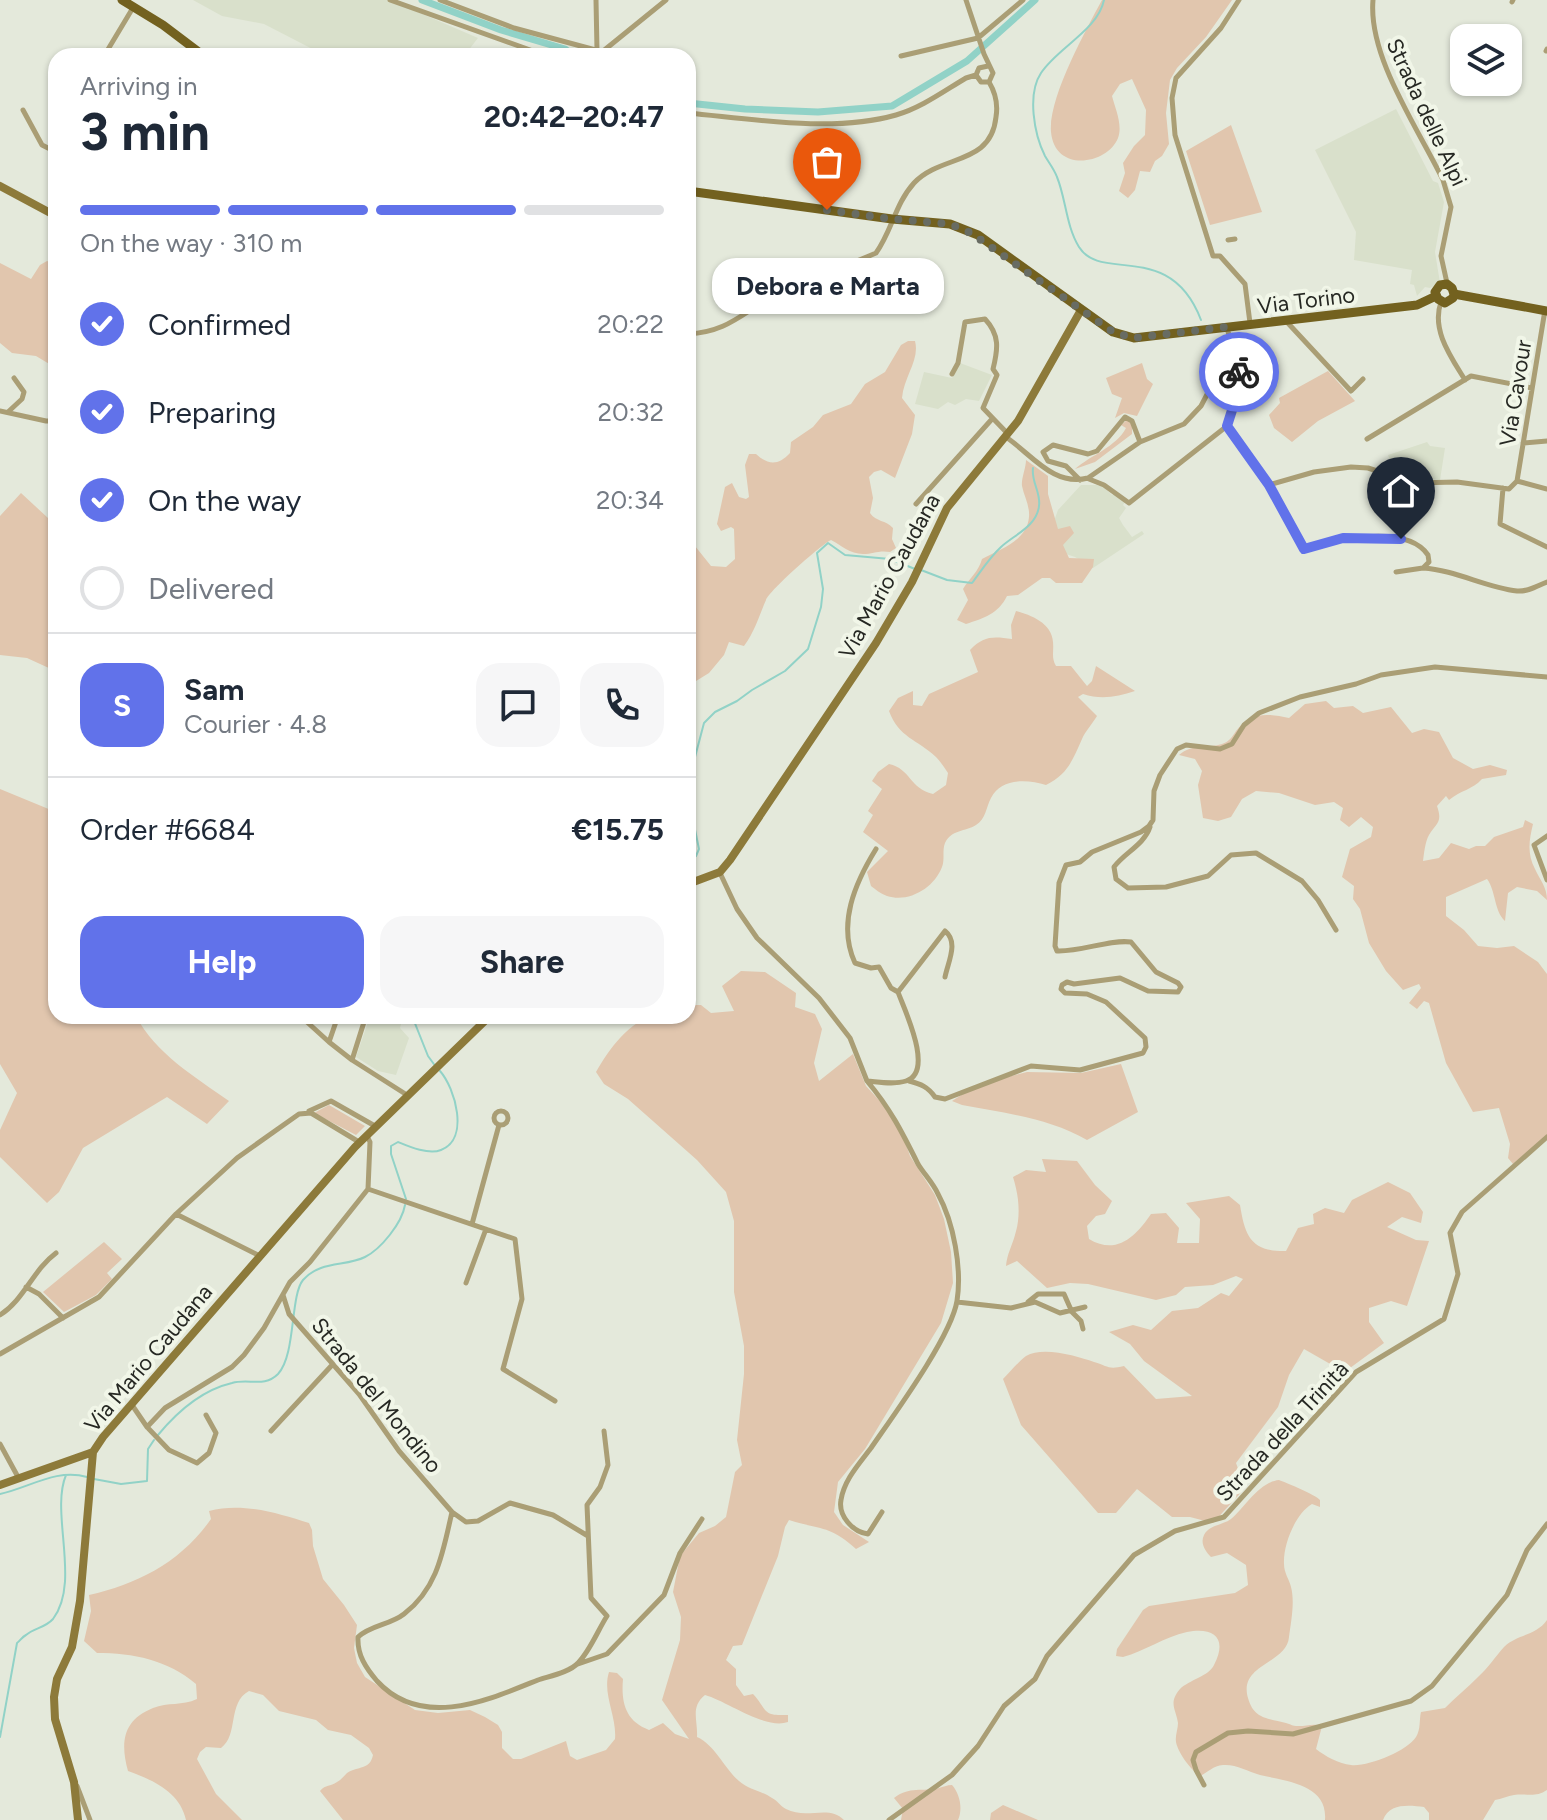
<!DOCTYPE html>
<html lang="en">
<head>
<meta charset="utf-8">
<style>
  :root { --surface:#fff; --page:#f6f6f7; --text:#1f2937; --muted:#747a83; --line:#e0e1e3; --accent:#6172ea }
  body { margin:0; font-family:Figtree,sans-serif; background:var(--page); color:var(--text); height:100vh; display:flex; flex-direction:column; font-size:30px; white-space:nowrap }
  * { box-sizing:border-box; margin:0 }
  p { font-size:26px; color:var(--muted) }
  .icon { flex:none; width:44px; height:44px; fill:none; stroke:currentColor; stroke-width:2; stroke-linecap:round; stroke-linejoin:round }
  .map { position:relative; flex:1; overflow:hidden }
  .side { position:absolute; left:48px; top:48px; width:648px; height:976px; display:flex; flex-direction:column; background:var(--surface); border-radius:24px; box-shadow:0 2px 6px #0004 }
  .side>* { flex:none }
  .fabs { position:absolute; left:1450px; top:24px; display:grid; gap:16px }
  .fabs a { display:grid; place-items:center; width:72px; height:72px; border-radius:16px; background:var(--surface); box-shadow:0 2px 6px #0004; font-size:40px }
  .pin { position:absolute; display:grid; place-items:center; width:68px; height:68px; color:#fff; margin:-82px -34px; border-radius:50% 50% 50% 0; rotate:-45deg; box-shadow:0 0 8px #0007 }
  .pin .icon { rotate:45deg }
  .courier { position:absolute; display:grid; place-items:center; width:80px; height:80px; margin:-40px; border:6px solid #6172ea; border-radius:50%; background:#fff; color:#222; box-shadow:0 2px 10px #0007 }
  .bubble { position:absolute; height:56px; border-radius:24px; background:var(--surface); box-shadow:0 2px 6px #0004; font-size:26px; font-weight:700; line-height:56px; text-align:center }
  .overview em { font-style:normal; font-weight:700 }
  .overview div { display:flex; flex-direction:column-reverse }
  .overview { display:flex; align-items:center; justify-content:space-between; height:136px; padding:0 32px }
  h1 { font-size:52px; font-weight:700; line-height:60px }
  .bar { display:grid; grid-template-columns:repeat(4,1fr); gap:12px 8px; align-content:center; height:96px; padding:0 32px }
  .bar i { height:10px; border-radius:6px; background:var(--line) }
  .bar .selected { background:var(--accent) }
  .bar p { grid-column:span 4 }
  .line { display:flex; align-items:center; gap:20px; padding:0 32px; border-top:2px solid var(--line) }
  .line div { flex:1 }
  .round { display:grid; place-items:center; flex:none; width:84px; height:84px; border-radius:24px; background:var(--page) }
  ol { padding:0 32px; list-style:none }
  li { display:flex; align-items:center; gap:24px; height:88px }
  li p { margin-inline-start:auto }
  li .icon { padding:8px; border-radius:50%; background:var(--accent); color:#fff; stroke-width:4 }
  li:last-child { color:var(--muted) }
  li i { width:44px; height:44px; border:4px solid var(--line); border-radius:50% }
  .primary-button { display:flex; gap:16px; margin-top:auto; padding:16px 32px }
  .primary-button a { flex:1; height:92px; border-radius:24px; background:var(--accent); color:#fff; font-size:32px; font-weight:700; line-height:92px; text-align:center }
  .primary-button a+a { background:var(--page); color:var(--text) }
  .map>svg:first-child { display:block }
</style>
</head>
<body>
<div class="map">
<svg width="1547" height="1820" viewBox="0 0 1547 1820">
  <rect width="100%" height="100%" fill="#e4e9db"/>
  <path fill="#d9e0cb" d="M193,0H390L478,38L464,56H326L264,24L222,16Z
    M1396,109L1433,181L1438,183L1444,202L1435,252L1440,283L1430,288L1425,287L1417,296L1414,285L1410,284L1412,270L1354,260L1356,232L1315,150Z
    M960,363L992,375L979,401L966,399L955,405L948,402L938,409L915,404L924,372L952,378Z
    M1427,442L1430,446L1445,448L1440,480L1405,477L1394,472L1388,455Z
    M1081,485H1097L1104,487L1112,495L1116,493L1125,502L1123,505L1126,508L1119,518L1123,525L1132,537L1142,531L1144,534L1093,568L1075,557L1066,554L1053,524L1058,510Z
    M370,1016H403L400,1028L409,1038L396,1075L378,1071L356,1057Z"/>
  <path fill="#e1c6ae" d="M1102,0H1232L1206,37L1177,68L1170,80L1166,113L1169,144L1162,156L1155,161L1150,172L1140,171L1135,190L1128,198L1119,191L1125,173L1123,163L1134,146L1145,135L1146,110L1132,79L1120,84L1112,96C1115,108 1123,125 1118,138C1108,164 1055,174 1051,132C1048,98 1086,30 1102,0Z
    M1231,125L1262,212L1210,225L1186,151Z
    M47,261L56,265V368L36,356L12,353L0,343V263L31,279L40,265Z
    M908,341H915C920,360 904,376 902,398L915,415L912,434L895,478L881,470L874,472L869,477L873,498L870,513C876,522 886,520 893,528L892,539L896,548L890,552C879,550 873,554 863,554C850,554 841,545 831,540C823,543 769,591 766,600C759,616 755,631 744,646L729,642L724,655L709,673L688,686V549L695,546L711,566L726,567L735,559L734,529L731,527L721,531L717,524L725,487L732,483L739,497L746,499L749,497L745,465L749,454H756C768,465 778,466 790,453L791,442L813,427L823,415L851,404L865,384L885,372L901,345Z
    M1142,363L1147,379L1153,384L1137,416L1124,413L1115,418L1122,398L1112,394L1106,378Z
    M1328,371L1355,401L1318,421L1292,442L1274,428L1269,415L1280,403L1279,398Z
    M1127,420L1132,424V434L1095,462L1075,469C1091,455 1116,447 1126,428L1121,425Z
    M1026,460L1048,476V494L1058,529L1070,526L1074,533L1063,545L1069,558L1094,559L1093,567L1082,583H1056L1050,578H1042L1018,595L1007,596C998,614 984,618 966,624L957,620L968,600L963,589C969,579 979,571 982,559C1000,549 1027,541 1029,517C1030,506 1024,496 1022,486C1021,479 1026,468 1026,460Z
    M21,493L48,518L52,603L56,598V665L51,669L27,658L0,655V516Z
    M1016,611C1031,615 1052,623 1053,642C1054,652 1051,657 1056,666H1071L1087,686L1092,681L1096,666L1135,691C1117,697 1101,700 1083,694L1078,697L1097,716C1092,724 1085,732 1082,739C1072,761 1068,774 1046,785C1027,779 1001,778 991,798C986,807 986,819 976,825C965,832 952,829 945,843C942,850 945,860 942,867C934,888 909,903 887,896C881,894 875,889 871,886L867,872L888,851L863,832L873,815L868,811L882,789L872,781L878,772L889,764C911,769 909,788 933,794L946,785L948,773C944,767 940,761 936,757C917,739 899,738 889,711L898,698L913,691V705L922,706L929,694L978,672L970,650C983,636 993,636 1012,639L1011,625Z
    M1326,701L1334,708L1353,706L1363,713L1391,707L1412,733L1424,729L1439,732L1453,758L1473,769L1490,765L1507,770L1506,775L1482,779C1472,790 1461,790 1449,800L1446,796L1437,806C1443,823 1436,823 1429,835C1425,842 1424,854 1423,861L1439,858L1451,843L1469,849L1476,846H1485L1494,837L1523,827L1525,820L1533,824C1529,840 1527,854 1535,869C1540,880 1547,887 1547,900L1537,891L1517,887L1508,893L1505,921C1494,911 1496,891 1487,879L1446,897V916L1464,930L1478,946L1497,948L1514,946L1538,962L1547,974V1136L1513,1164L1508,1158L1510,1144L1499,1108L1473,1112L1446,1063L1429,1003L1424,1001L1417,1009L1409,1003L1421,988L1419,984L1403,990L1386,971L1369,943L1360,909L1353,899L1354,886L1342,877L1350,849L1371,837L1373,827L1361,817L1349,827L1340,820L1343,808L1334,802L1315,805L1279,793L1256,791L1242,799L1231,817L1218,821L1203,818L1198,785L1202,771L1195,759L1179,755C1193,743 1206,749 1222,744C1229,742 1232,737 1236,731C1250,712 1267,713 1289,718L1305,704Z
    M0,789L51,810L56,816V1016H136C155,1053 195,1077 229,1101L207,1124L167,1097L83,1148L59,1192L47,1203L0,1157V1130L17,1093L0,1064Z
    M741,971L765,972L796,993L795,1007L815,1014L822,1029L814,1063L819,1081L853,1054L866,1086L888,1110L902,1133L910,1156L935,1195L944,1219L951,1252L953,1283L941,1323L865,1449L838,1482L834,1512L843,1525L869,1542L856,1549C830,1525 820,1530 789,1520L785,1527L778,1556L742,1645L733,1646L726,1660L736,1669V1685L744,1696L753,1694C768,1710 761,1716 788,1715V1722C765,1730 727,1701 705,1695C690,1707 698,1720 697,1737C715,1745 724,1768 739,1781C749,1790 762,1791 772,1798C778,1801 780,1806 786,1809C807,1820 829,1804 844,1820H343L320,1791C326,1784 330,1787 337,1782C341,1780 344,1776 347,1773C358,1766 370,1770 373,1755L369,1748L351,1735L328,1730L316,1720L279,1711L263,1695L249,1691C227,1703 239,1735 221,1748L206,1747L200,1752L197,1759L216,1794L242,1820H186C180,1792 153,1780 128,1771C120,1742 123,1720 153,1708C168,1702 182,1706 197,1699L196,1684C168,1660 133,1653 97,1653L84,1641L91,1611L89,1595C138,1584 181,1562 211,1519L209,1511C242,1502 277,1513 309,1523L312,1530L313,1546L323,1579L344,1605L357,1625L354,1648L357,1663L365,1677L415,1710L438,1713L470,1710L485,1717L498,1725L502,1732V1748L513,1759H521L566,1741L570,1756L577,1760L606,1750L615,1739C617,1716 602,1694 609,1672L617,1673L623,1679C621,1702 625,1721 649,1730L663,1723L675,1734L689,1739L662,1700L680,1640L681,1617L673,1592L680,1556L699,1533L715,1526L726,1517L735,1472L742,1465L737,1440L744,1374V1346L734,1292V1221L726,1192L697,1160L628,1099L604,1084L596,1072C608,1051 630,1019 656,1016C666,1015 678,1016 688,1016V1005H701L711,1013L734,1011L722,986Z
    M1121,1064L1138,1112L1087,1140C1049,1118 1004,1113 962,1105L952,1101L977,1085L1027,1072L1081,1073Z
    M329,1105L365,1126L356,1135L314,1113Z
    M1042,1159L1077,1161L1095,1185L1112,1201L1105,1214L1096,1216L1087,1226L1089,1239C1117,1256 1136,1236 1151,1214L1166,1213L1179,1228L1177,1243H1199L1200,1219L1186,1203L1229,1196L1240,1205C1245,1236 1251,1252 1286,1251L1298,1228L1314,1224L1313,1214L1325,1208L1344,1213L1352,1200L1388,1182L1410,1193L1423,1212L1421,1223L1402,1217L1387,1227L1416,1240L1429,1241L1407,1306L1391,1301L1369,1308V1322L1384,1343L1350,1368L1339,1369L1304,1349L1289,1375L1278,1407L1236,1463L1245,1488L1213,1523L1190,1517H1172L1137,1489L1116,1513H1098L1021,1425L1003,1379C1010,1372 1018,1362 1026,1356C1043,1346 1077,1356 1094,1362C1108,1366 1108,1370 1124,1366L1156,1399L1192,1396L1144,1361L1130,1344L1109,1332L1133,1325L1151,1330L1172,1311L1198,1308L1221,1293L1229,1296L1243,1279L1236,1276L1213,1285L1185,1287L1176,1295L1156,1300L1088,1284L1070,1283L1047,1288L1017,1261L1006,1266C1007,1254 1012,1246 1015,1235C1021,1216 1019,1196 1013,1177L1026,1170L1046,1172Z
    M104,1242L122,1259L107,1273L112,1279L96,1295L64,1312L43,1292Z
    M1279,1480C1287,1483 1316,1495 1320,1500V1507L1312,1504C1295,1514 1283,1545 1284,1564C1284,1573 1289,1579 1291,1587C1295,1602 1291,1622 1289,1637C1287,1664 1238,1664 1248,1698C1254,1720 1269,1718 1286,1723C1293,1725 1291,1726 1298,1726C1308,1726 1313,1723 1322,1726L1316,1749C1325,1756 1339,1764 1351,1765C1368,1767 1407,1751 1416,1737C1421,1729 1419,1720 1421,1712L1445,1708C1456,1697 1467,1688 1478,1677C1488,1668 1495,1657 1504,1647C1517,1634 1536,1636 1547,1620V1790C1535,1798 1527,1793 1514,1795C1508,1796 1501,1799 1495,1800L1483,1820H1429V1813L1424,1807C1409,1805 1389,1803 1383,1820H1325C1328,1784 1285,1781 1260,1775C1247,1771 1236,1764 1223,1765C1213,1766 1208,1772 1200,1776C1191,1770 1178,1753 1176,1742C1175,1736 1178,1729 1178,1723C1176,1709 1168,1703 1180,1689C1189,1680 1209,1676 1214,1665C1228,1638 1214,1627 1187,1632C1164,1637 1145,1651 1123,1657L1116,1656L1117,1649L1143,1610L1149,1606L1235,1593L1248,1585L1246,1565L1227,1553L1211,1557C1205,1551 1200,1543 1204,1535C1209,1525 1223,1525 1231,1519C1245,1507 1259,1482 1279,1480Z
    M952,1785C960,1794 963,1809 958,1820H901L903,1809L894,1798C909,1786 923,1792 939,1788C943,1787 947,1785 952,1785Z
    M1003,1805L1038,1820H990L991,1813Z"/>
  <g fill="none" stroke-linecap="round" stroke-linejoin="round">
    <path stroke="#91d2c7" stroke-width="2" d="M1104,0C1098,30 1057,48 1041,73C1027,94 1034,134 1045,156C1049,163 1054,169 1057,177C1066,199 1066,226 1079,247C1101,283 1170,239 1201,320
      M921,570L947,580L972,583C981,571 990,557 1001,547C1014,535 1037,526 1039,506C1041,492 1031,482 1033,468
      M688,860L696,856L699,849L692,815L690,776L704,723L715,712L737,701L752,690L785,671L808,649L821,607L823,589L817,553L828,543L845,555L890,559L915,569
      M412,1016L428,1056L436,1067
      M406,1199L391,1154V1146L398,1142C410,1147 429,1155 441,1150C470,1139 455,1088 440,1071
      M158,1435C177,1412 202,1390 232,1383C249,1378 264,1388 278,1374C296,1355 290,1296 303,1280C321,1260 345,1267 365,1257C381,1249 402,1223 405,1205
      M94,1479L121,1484L147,1481L148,1449L154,1440
      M0,1494C29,1488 56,1468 87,1477
      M0,1737L17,1643C20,1641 22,1637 26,1635C34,1628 45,1628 53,1619C81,1582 50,1513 66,1475"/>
    <path stroke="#91d2c7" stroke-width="7" d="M422,0L501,30L565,49L573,56
      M688,103L745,109L818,112L892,106L967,61L1035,0"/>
    <path stroke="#aa9e75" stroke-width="5" d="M390,0L547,56
      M440,0L514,28L603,52
      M596,0L597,50
      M966,0L984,54L993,73L989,82
      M1239,0L1221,28L1176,78L1172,98L1175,135L1213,256H1220L1245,284L1250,323
      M1373,0C1368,57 1418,128 1443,180L1451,207L1441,256L1447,283
      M1512,2L1513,0
      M1546,51L1547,49
      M104,56L134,6
      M597,56L666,0
      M901,56L978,38L1023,0
      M988,66L979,68L976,75L981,82H989
      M23,110L42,145L56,152
      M688,113C752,119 833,133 896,115C921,108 944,91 966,78L976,75
      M1228,240L1235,239
      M1441,302C1431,330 1451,357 1465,380
      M1286,321L1351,391L1363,379
      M688,334C727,332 741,314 772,297C805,280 842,268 876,253C892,231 895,204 914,183C941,154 991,166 996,117C998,105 995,92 989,82
      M952,374L958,363L965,322L985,319C1000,335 998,349 993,369L997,375L983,408L1008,434
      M0,411L46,421H56
      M8,412L22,399L24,392L14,378
      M1227,426L1269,485L1304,549C1335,540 1406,523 1428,555L1429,562L1423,568L1396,572
      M1006,437C1032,455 1054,487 1088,478L1140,442L1184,424L1201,406L1214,381L1237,368
      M1367,439L1471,376L1532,388
      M1523,443L1547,441
      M1089,479L1104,485L1129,503L1227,426L1238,393L1240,373L1227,328
      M1080,480L1066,466L1048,461L1043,452L1053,445L1088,454L1097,451L1125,417L1132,421L1140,442
      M1517,481L1545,310
      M1517,481L1547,489
      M1269,485L1314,472L1351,467L1368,468L1414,483L1457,482L1509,489L1517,481
      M1503,488L1500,524L1547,547
      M916,504L992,419
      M1423,568C1455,570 1485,587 1517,591C1528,592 1537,586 1547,582
      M1150,827C1144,845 1124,853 1114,867L1116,879L1128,888L1166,887L1208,876L1231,855L1256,853L1302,881L1318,900L1336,930
      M1547,836L1534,845L1547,880
      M876,849C855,883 837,924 855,963L871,968L879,967L891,988L898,992
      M720,873L737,909L757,938L819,998L850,1038L867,1081C879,1082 894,1085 906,1081C935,1072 904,1009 898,992L945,931C959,942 948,962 945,977
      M309,1016L307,1022L329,1042
      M338,1016L329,1042L352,1060
      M364,1022L352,1060L407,1095
      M867,1081C890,1108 902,1132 918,1164C924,1174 933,1183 938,1194C954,1223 962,1269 957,1301C951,1337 893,1416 871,1448C859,1464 844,1480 841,1500C838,1516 853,1532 868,1534L882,1512
      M909,1081C921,1084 928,1087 935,1097L945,1099L1031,1066L1080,1070L1143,1053L1146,1047L1145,1038L1106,1002L1087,994L1065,993L1061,989L1062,985L1067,982L1074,984L1120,978L1148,991L1178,992L1181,987L1178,983L1156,972L1131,942C1110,939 1081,952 1057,951L1055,946L1059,883L1066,865L1080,862L1092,852L1141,832L1149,826L1153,820L1154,791L1160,775L1177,749L1186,745L1220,749L1232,744L1244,725L1259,713L1300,697L1356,684L1381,675L1435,667L1547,677
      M309,1111L331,1101L375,1126
      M494 1118a7 7 0 1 1 14 0a7 7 0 1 1-14 0Z
      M368,1189L515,1239L522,1299L503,1369L555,1401
      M176,1214L237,1158L299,1114L311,1113L359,1142
      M472,1224L499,1125
      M466,1283L486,1229
      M26,1287L39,1294L63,1318
      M283,1295L289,1314L359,1394L399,1451L452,1512C443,1551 438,1588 404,1614C390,1625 371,1625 358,1637C357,1655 366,1668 377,1681C422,1730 488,1700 538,1680C550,1676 570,1672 578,1663C590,1651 598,1630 607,1616L591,1598L587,1505L600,1487L608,1465L604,1431
      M957,1302L1011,1308L1035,1302L1060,1313L1085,1307
      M1028,1302L1038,1294H1064L1072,1312L1081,1321L1083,1329
      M0,1315C24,1300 33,1270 56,1253
      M0,1354L99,1297L176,1214L260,1256
      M132,1405L147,1427L165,1408L232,1367L244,1355L264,1328L290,1282L310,1262L368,1189L370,1142L367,1136
      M147,1427L169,1450L197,1463L209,1453L216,1433L206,1415
      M271,1431L333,1364
      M0,1444L18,1477
      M452,1512L466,1522L478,1521L510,1503L553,1515L588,1536
      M578,1664L607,1654L664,1595L680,1553L702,1519
      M1204,1785L1196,1770L1193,1760L1196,1752L1228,1733L1248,1731L1293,1734L1411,1701L1432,1686L1507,1595L1527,1550L1547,1524
      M77,1786L90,1820
      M889,1820L952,1775L978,1746L1004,1706L1035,1679L1047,1656L1134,1555L1175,1531L1224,1517L1356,1372L1444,1319L1458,1274L1450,1233L1462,1212L1547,1137"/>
    <path stroke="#8d7a3a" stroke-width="8" d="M0,186L56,216
      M688,884L720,872L730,860L876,643L912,582L947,508L1018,421L1081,310
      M0,1485L93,1452
      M78,1820L74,1782L55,1719L54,1697L57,1679L72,1647L80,1601L93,1452L103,1437L355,1147L490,1016"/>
    <path stroke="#73611f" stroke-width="9" d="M122,0L163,25L204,56
      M688,191L892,219L950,224L978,235L1113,332L1134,338L1417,305L1436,296
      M1454,294L1453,298L1445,303L1438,299L1435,292L1440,285L1447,284L1452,288L1454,294L1547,311"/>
  </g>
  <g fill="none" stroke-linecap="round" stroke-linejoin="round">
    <path stroke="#686c63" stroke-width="8" stroke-dasharray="0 14.4" d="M827,210L892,219L950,224L971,233L1113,332L1134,338L1226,327L1239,372"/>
    <path stroke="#6172ea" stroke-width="10" d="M1239,372L1240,385L1227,426L1269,485L1304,549L1343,538L1401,539"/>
  </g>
  <g text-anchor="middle" stroke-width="8" stroke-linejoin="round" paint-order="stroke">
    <g font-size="22" fill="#262823" stroke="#f1f6e8">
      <text transform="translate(1427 112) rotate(65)" y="8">Strada delle Alpi</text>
      <text transform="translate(1306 300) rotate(-7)" y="8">Via Torino</text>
      <text transform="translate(1515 393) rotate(-81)" y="8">Via Cavour</text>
      <text transform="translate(889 576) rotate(-61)" y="8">Via Mario Caudana</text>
      <text transform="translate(148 1358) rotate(-50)" y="8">Via Mario Caudana</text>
      <text transform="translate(377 1395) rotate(51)" y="8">Strada del Mondino</text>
      <text transform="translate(1282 1431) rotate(-47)" y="8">Strada della Trinità</text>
    </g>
  </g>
</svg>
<div class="fabs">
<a><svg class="icon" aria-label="layers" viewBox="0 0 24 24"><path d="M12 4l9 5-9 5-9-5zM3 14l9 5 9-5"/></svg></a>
</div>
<div class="pin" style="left:827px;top:210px;background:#ea580c"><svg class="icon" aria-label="bag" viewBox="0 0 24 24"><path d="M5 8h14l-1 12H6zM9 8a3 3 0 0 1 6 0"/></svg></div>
<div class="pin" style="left:1401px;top:539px;background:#1f2937"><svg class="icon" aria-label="home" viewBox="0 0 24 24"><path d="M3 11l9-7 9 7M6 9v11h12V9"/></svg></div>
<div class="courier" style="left:1239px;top:372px"><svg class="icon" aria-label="bike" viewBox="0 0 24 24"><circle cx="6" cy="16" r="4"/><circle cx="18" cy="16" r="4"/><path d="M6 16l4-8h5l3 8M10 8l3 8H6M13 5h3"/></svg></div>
<div class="bubble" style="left:712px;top:258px;width:232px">Debora e Marta</div>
<section class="side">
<div class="overview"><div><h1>3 min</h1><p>Arriving in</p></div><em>20:42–20:47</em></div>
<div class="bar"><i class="selected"></i><i class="selected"></i><i class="selected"></i><i></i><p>On the way · 310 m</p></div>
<ol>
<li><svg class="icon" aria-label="check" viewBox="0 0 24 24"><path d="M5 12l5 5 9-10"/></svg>Confirmed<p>20:22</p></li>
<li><svg class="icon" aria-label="check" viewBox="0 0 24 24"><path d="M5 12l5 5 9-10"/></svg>Preparing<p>20:32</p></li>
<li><svg class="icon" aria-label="check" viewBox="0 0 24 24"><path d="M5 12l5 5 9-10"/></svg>On the way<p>20:34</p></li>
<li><i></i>Delivered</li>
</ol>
<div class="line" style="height:144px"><b class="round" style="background:var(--accent);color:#fff">S</b><div><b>Sam</b><p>Courier · 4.8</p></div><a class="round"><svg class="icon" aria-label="chat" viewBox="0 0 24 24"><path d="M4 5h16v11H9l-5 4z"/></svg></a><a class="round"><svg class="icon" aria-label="phone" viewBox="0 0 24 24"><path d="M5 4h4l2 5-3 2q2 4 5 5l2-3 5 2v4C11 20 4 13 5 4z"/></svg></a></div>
<div class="line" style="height:104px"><div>Order #6684</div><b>€15.75</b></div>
<div class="primary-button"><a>Help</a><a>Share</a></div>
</section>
</div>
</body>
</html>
